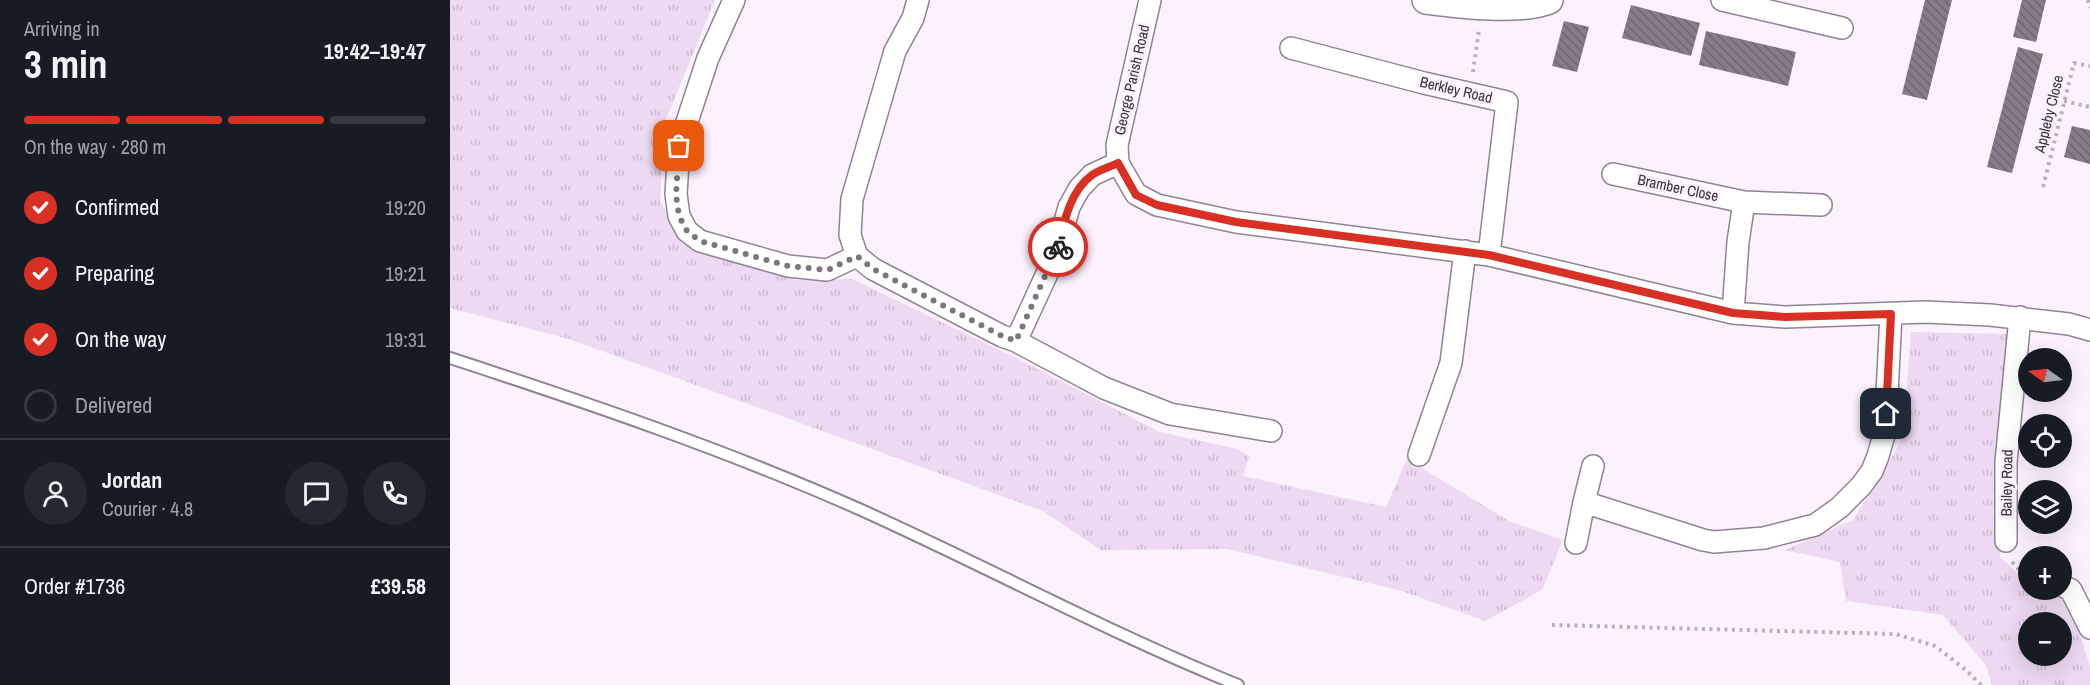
<!DOCTYPE html>
<html lang="en">
<head>
<meta charset="utf-8">
<style>
  :root { --surface:#171b24; --page:#242831; --text:#f1f3f6; --muted:#9ea1a6; --line:#363941; --accent:#d93025 }
  body { margin:0; font-family:"Archivo Narrow",sans-serif; background:var(--page); color:var(--text); height:100vh; display:flex; flex-direction:column; font-size:22px; white-space:nowrap }
  * { box-sizing:border-box; margin:0 }
  p { font-size:20px; color:var(--muted) }
  .icon { flex:none; width:33px; height:33px; fill:none; stroke:currentColor; stroke-width:2; stroke-linecap:round; stroke-linejoin:round }
  .map { position:relative; flex:1; overflow:hidden }
  .drawer { display:flex; flex-direction:column; background:var(--surface); width:450px }
  .drawer>* { flex:none }
  .needle { width:39px; rotate:284deg }
  .buttons { position:absolute; left:1568px; top:348px; display:grid; gap:12px }
  .buttons a { display:grid; place-items:center; width:54px; height:54px; border-radius:50%; background:var(--surface); box-shadow:0 6px 24px #0002; font-size:30px }
  .pin { position:absolute; display:grid; place-items:center; width:51px; height:51px; color:#fff; margin:-26px; border-radius:12px; box-shadow:0 3px 9px #0006 }
  .courier { position:absolute; display:grid; place-items:center; width:60px; height:60px; margin:-30px; border:4px solid #d93025; border-radius:50%; background:#fff; color:#222; box-shadow:0 2px 8px #0007 }
  .headline em { font-style:normal; font-weight:700 }
  .headline div { display:flex; flex-direction:column-reverse }
  .headline { display:flex; align-items:center; justify-content:space-between; height:102px; padding:0 24px }
  h1 { font-size:39px; font-weight:700; line-height:45px }
  .bar { display:grid; grid-template-columns:repeat(4,1fr); gap:9px 6px; align-content:center; height:72px; padding:0 24px }
  .bar i { height:8px; border-radius:4px; background:var(--line) }
  .bar .active { background:var(--accent) }
  .bar p { grid-column:span 4 }
  .line { display:flex; align-items:center; gap:15px; padding:0 24px; border-top:2px solid var(--line) }
  .line div { flex:1 }
  .round { display:grid; place-items:center; flex:none; width:63px; height:63px; border-radius:32px; background:var(--page) }
  ol { padding:0 24px; list-style:none }
  li { display:flex; align-items:center; gap:18px; height:66px }
  li p { margin-inline-start:auto }
  li .icon { padding:6px; border-radius:50%; background:var(--accent); color:#fff; stroke-width:4 }
  li:last-child { color:var(--muted) }
  li i { width:33px; height:33px; border:3px solid var(--line); border-radius:50% }
  main { display:flex; flex:1; min-height:0 }
  .map>svg:first-child { display:block }
</style>
</head>
<body>
<main>
<section class="drawer">
<div class="headline"><div><h1>3 min</h1><p>Arriving in</p></div><em>19:42–19:47</em></div>
<div class="bar"><i class="active"></i><i class="active"></i><i class="active"></i><i></i><p>On the way · 280 m</p></div>
<ol>
<li><svg class="icon" aria-label="check" viewBox="0 0 24 24"><path d="M5 12l5 5 9-10"/></svg>Confirmed<p>19:20</p></li>
<li><svg class="icon" aria-label="check" viewBox="0 0 24 24"><path d="M5 12l5 5 9-10"/></svg>Preparing<p>19:21</p></li>
<li><svg class="icon" aria-label="check" viewBox="0 0 24 24"><path d="M5 12l5 5 9-10"/></svg>On the way<p>19:31</p></li>
<li><i></i>Delivered</li>
</ol>
<div class="line" style="height:108px"><a class="round"><svg class="icon" aria-label="person" viewBox="0 0 24 24"><circle cx="12" cy="8" r="4"/><path d="M4 21q1-7 8-7t8 7"/></svg></a><div><b>Jordan</b><p>Courier · 4.8</p></div><a class="round"><svg class="icon" aria-label="chat" viewBox="0 0 24 24"><path d="M4 5h16v11H9l-5 4z"/></svg></a><a class="round"><svg class="icon" aria-label="phone" viewBox="0 0 24 24"><path d="M5 4h4l2 5-3 2q2 4 5 5l2-3 5 2v4C11 20 4 13 5 4z"/></svg></a></div>
<div class="line" style="height:78px"><div>Order #1736</div><b>£39.58</b></div>
</section>
<div class="map">
<svg width="1640" height="685" viewBox="0 0 1640 685">
  <defs>
    <pattern id="grass-tufts" width="24" height="20" patternUnits="userSpaceOnUse" patternTransform="scale(1.5)"><rect width="24" height="20" fill="#edd9f2"/><path d="M3 7l-1-3M5 7V3M7 7l1-3M15 17l-1-3M17 17v-4M19 17l1-3" fill="none" stroke="#ccbbd0"/></pattern>
    <pattern id="building-back-hatch" width="6" height="6" patternUnits="userSpaceOnUse" patternTransform="scale(1.5)"><rect width="6" height="6" fill="#877a8a"/><path d="M-1 5l2 2M0 0l6 6M5-1l2 2" fill="none" stroke="#6f6572"/></pattern>
  </defs>
  <rect width="100%" height="100%" fill="#fbf2fe"/>
  <path fill="url(#grass-tufts)" fill-rule="evenodd" d="M0,0H265L214,124L210,202L244,248L346,280L402,279L560,355L710,432L788,449L799,456L793,476L936,507L957,459L1059,521L1113,540L1092,590L1035,621L952,591L777,549L651,550L593,511L119,339L0,308Z
    M1461,332L1560,334L1551,455L1550,557L1578,583V590H1593L1617,597L1640,666V685H1542L1536,665L1493,615L1396,601L1390,562L1335,550L1403,520L1453,438ZM1578,622H1611V656H1578Z"/>
  <path fill="url(#building-back-hatch)" d="M1475,0H1502L1477,100L1452,94Z
    M1572,0H1596L1586,42L1563,37Z
    M1181,5L1250,23L1241,56L1172,38Z
    M1114,21L1139,27L1127,72L1102,66Z
    M1256,31L1346,52L1338,86L1249,65Z
    M1568,47L1593,54L1562,173L1537,167Z
    M1622,126L1640,130V164L1614,157Z"/>
  <g fill="none" stroke-linecap="round" stroke-linejoin="round">
    <g stroke="#908394" stroke-width="14">
      <path id="service" d="M0,358C138,403 276,450 409,509C536,566 659,633 788,685"/>
    </g>
    <g stroke="#908394" stroke-width="24">
      <path id="minor" d="M284,0L258,58L229,146L226,194L229,216L237,231L250,241L338,266L377,270L407,256
        M468,0L463,18L445,51L402,199L400,235L407,256L423,269L552,336L566,341L606,254L619,207L629,189L642,175L668,163L667,145L700,0
        M1272,0L1392,28
        M841,48L974,83L1057,102L1039,255
        M668,163L686,194L707,205L786,222L1039,255L1283,313L1335,317L1476,312L1540,315L1619,324L1640,330
        M1163,174L1294,202
        M1283,313L1288,242L1294,202L1371,205
        M566,341L654,388L720,414L821,431
        M969,455L1001,363L1015,251
        M1143,466L1134,502L1253,540L1264,542L1314,538L1365,525L1389,508L1411,486L1422,471L1428,456L1434,435L1436,414L1441,314
        M1556,541V462L1570,317
        M1126,543L1134,502
        M1611,585L1621,590L1640,628"/>
    </g>
    <g stroke="#908394" stroke-width="30">
      <path id="tertiary" d="M976,0C1008,4 1069,12 1099,0"/>
    </g>
    <path stroke="#b8b0ba" stroke-width="4" stroke-dasharray="3 4.5" stroke-linecap="butt" d="M1638,0L1640,8
      M1023,72L1029,29
      M1614,101L1640,107
      M1593,187L1624,63L1640,66
      M1562,562L1578,579
      M1102,625L1446,634L1485,646L1516,670L1531,685"/>
    <use href="#service" stroke="#fff" stroke-width="10"/>
    <use href="#minor" stroke="#fff" stroke-width="21"/>
    <use href="#tertiary" stroke="#fff" stroke-width="27"/>
  </g>
  <g fill="none" stroke-linecap="round" stroke-linejoin="round">
    <path stroke="#7d767f" stroke-width="6" stroke-dasharray="0 10.8" d="M229,146L226,195L229,216L237,231L250,241L338,266L378,270L407,256L423,269L552,336L566,341L608,247"/>
    <path stroke="#d93025" stroke-width="8" d="M608,247C614,222 620,191 642,175C649,170 660,167 668,163L686,195L707,205L786,222L1039,255L1283,313L1335,317L1441,314L1436,414"/>
  </g>
  <g text-anchor="middle" stroke-width="6" stroke-linejoin="round" paint-order="stroke">
    <g font-size="15" fill="#39343b" stroke="#fbf2fe">
      <text transform="translate(682 80) rotate(-77)" y="5">George Parish Road</text>
      <text transform="translate(1006 90) rotate(13)" y="5">Berkley Road</text>
      <text transform="translate(1599 114) rotate(-76)" y="5">Appleby Close</text>
      <text transform="translate(1228 188) rotate(12)" y="5">Bramber Close</text>
      <text transform="translate(1557 483) rotate(-89)" y="5">Bailey Road</text>
    </g>
  </g>
</svg>
<div class="buttons">
<a><svg class="needle" viewBox="-14 -14 28 28"><path d="M0-13l5 13h-10z" fill="#e53935"/><path d="M0 13l5-13h-10z" fill="#9ea1a6"/></svg></a>
<a><svg class="icon" aria-label="locate" viewBox="0 0 24 24"><circle cx="12" cy="12" r="6"/><path d="M12 2v4M12 18v4M2 12h4M18 12h4"/></svg></a>
<a><svg class="icon" aria-label="layers" viewBox="0 0 24 24"><path d="M12 4l9 5-9 5-9-5zM3 14l9 5 9-5"/></svg></a>
<a>+</a>
<a>−</a>
</div>
<div class="pin" style="left:229px;top:146px;background:#ea580c"><svg class="icon" aria-label="bag" viewBox="0 0 24 24"><path d="M5 8h14l-1 12H6zM9 8a3 3 0 0 1 6 0"/></svg></div>
<div class="pin" style="left:1436px;top:414px;background:#1f2937"><svg class="icon" aria-label="home" viewBox="0 0 24 24"><path d="M3 11l9-7 9 7M6 9v11h12V9"/></svg></div>
<div class="courier" style="left:608px;top:247px"><svg class="icon" aria-label="bike" viewBox="0 0 24 24"><circle cx="6" cy="16" r="4"/><circle cx="18" cy="16" r="4"/><path d="M6 16l4-8h5l3 8M10 8l3 8H6M13 5h3"/></svg></div>
</div>
</main>
</body>
</html>
